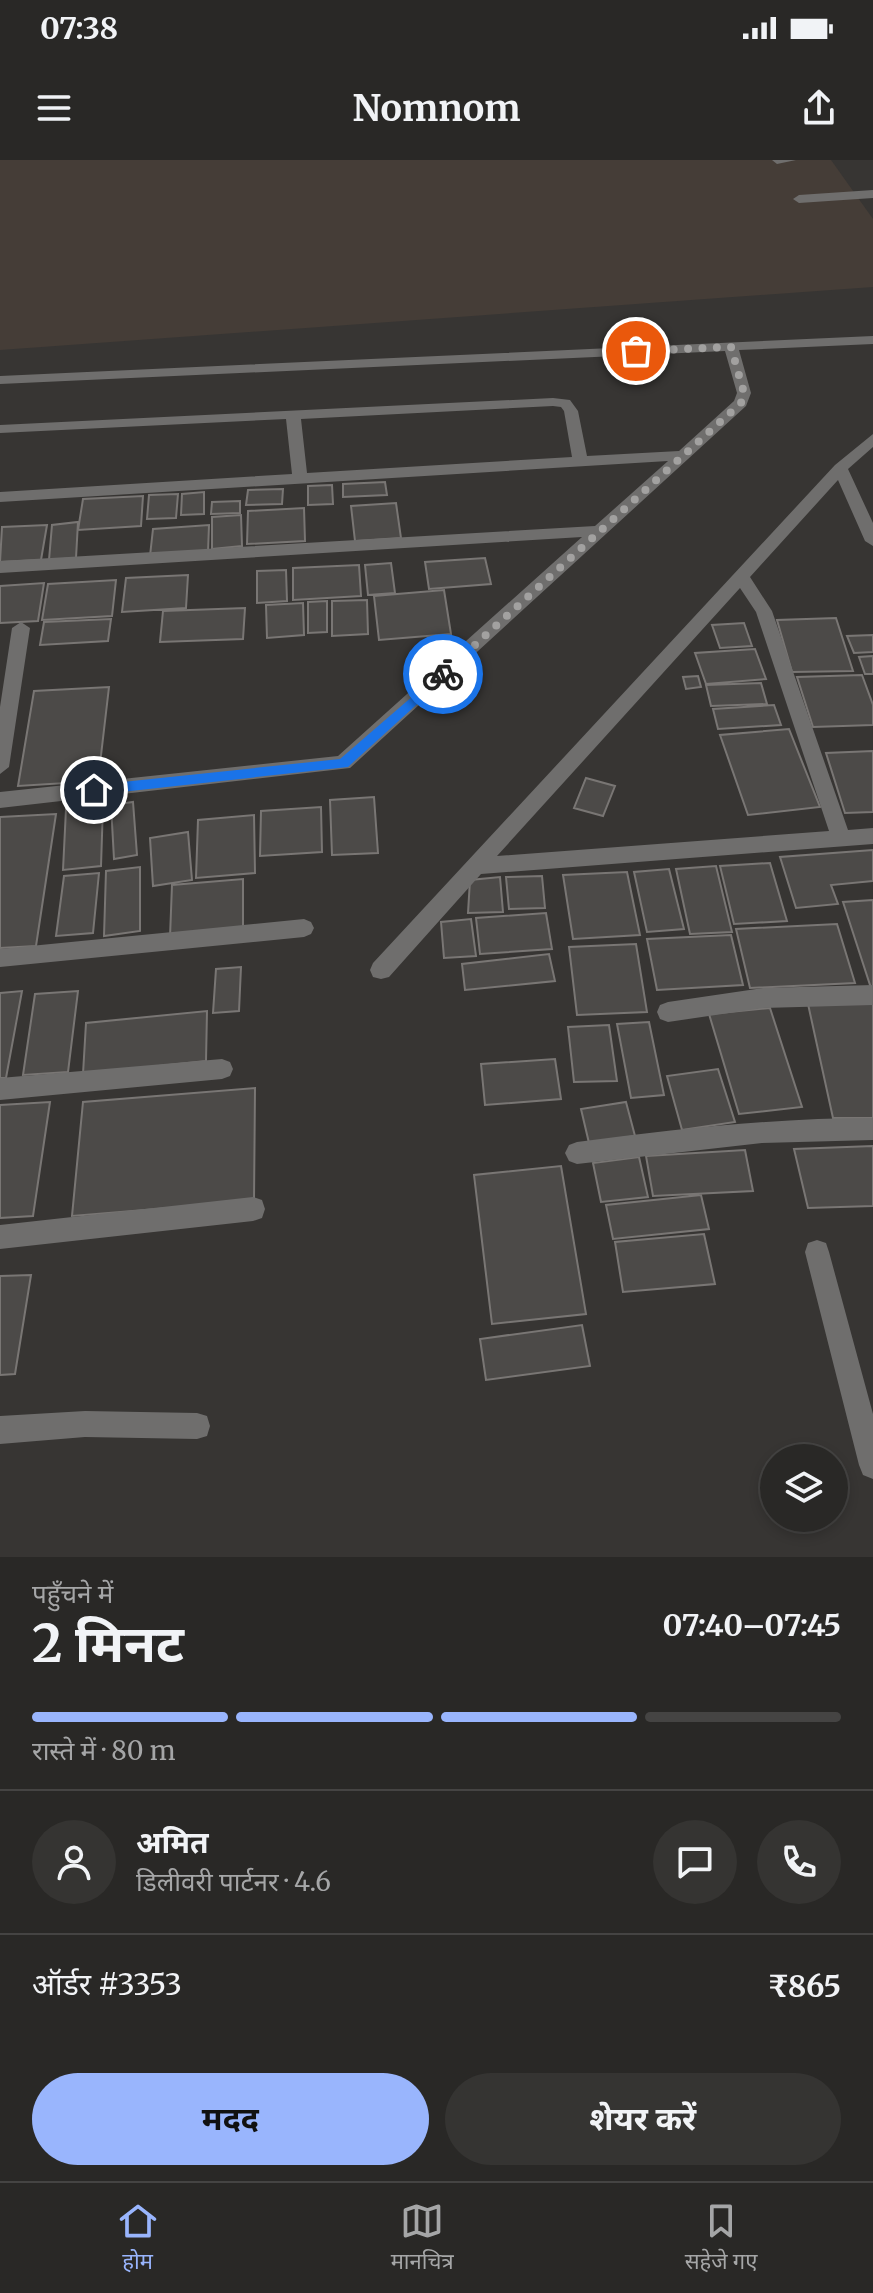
<!DOCTYPE html>
<html lang="hi">
<head>
<meta charset="utf-8">
<style>
  :root { --surface:#292826; --page:#353432; --text:#f1f3f6; --muted:#a5a6a7; --line:#454443; --accent:#99b5fd }
  body { margin:0; font-family:Merriweather,"Noto Sans Devanagari",serif; background:var(--page); color:var(--text); height:100vh; display:flex; flex-direction:column; font-size:30px; white-space:nowrap }
  * { box-sizing:border-box; margin:0 }
  p { font-size:26px; color:var(--muted) }
  .icon { flex:none; width:44px; height:44px; fill:none; stroke:currentColor; stroke-width:2; stroke-linecap:round; stroke-linejoin:round }
  .map { position:relative; height:1397px; overflow:hidden }
  .side { display:flex; flex-direction:column; background:var(--surface); flex:1 }
  .side>* { flex:none }
  .tools { position:absolute; left:760px; top:1284px; display:grid; gap:16px }
  .tools a { display:grid; place-items:center; width:88px; height:88px; border-radius:50%; background:var(--surface); box-shadow:0 4px 12px #0003,0 0 0 2px var(--line); font-size:40px }
  .pin { position:absolute; display:grid; place-items:center; width:68px; height:68px; color:#fff; margin:-34px; border:4px solid #fff; border-radius:50%; box-shadow:0 2px 8px #0007 }
  .courier { position:absolute; display:grid; place-items:center; width:80px; height:80px; margin:-40px; border:6px solid #1a73e8; border-radius:50%; background:#fff; color:#222; box-shadow:0 2px 10px #0007 }
  .headline em { font-style:normal; font-weight:700 }
  .headline div { display:flex; flex-direction:column-reverse }
  .headline { display:flex; align-items:center; justify-content:space-between; height:136px; padding:0 32px }
  h1 { font-size:52px; font-weight:700; line-height:60px }
  .bar { display:grid; grid-template-columns:repeat(4,1fr); gap:12px 8px; align-content:center; height:96px; padding:0 32px }
  .bar i { height:10px; border-radius:6px; background:var(--line) }
  .bar .selected { background:var(--accent) }
  .bar p { grid-column:span 4 }
  .line { display:flex; align-items:center; gap:20px; padding:0 32px; border-top:2px solid var(--line) }
  .line div { flex:1 }
  .round { display:grid; place-items:center; flex:none; width:84px; height:84px; border-radius:42px; background:var(--page) }
  .cta { display:flex; gap:16px; margin-top:auto; padding:16px 32px }
  .cta a { flex:1; height:92px; border-radius:48px; background:var(--accent); color:#111; font-size:32px; font-weight:700; line-height:92px; text-align:center }
  .cta a+a { background:var(--page); color:var(--text) }
  .status { display:flex; justify-content:space-between; align-items:center; height:56px; padding:0 40px; background:var(--surface); direction:ltr }
  .status svg { height:22px; fill:currentColor }
  header { display:flex; justify-content:space-between; align-items:center; height:104px; padding:0 32px; background:var(--surface); font-size:36px; font-weight:700 }
  .tab-bar { display:flex; justify-content:space-around; align-items:center; height:112px; border-top:2px solid var(--line); background:var(--surface); font-size:22px; color:var(--muted) }
  .tab-bar a { display:grid; justify-items:center; gap:4px }
  .tab-bar .selected { color:var(--accent) }
  .map>svg:first-child { display:block }
</style>
</head>
<body>
<div class="status"><b>07:38</b><svg viewBox="0 0 49 12"><path d="M0 12V9h3v3zM5 12V6h3v6zM10 12V3h3v9zM15 12V0h3v12zM26 1h20v11H26zM47 4h2v5h-2z"/></svg></div>
<header><svg class="icon" aria-label="menu" viewBox="0 0 24 24"><path d="M4 6h16M4 12h16M4 18h16"/></svg>Nomnom<svg class="icon" aria-label="share" viewBox="0 0 24 24"><path d="M12 15V3M7 8l5-5 5 5M5 13v7h14v-7"/></svg></header>
<div class="map">
<svg width="873" height="1397" viewBox="0 0 873 1397">
  <rect width="100%" height="100%" fill="#373533"/>
  <path fill="#453d37" d="M0,0H831L873,59V127L0,190Z"/>
  <path fill="#4c4a48" stroke="#797674" stroke-width="2" d="M385,322L387,335L343,337V324Z
    M332,325L333,344L308,345V326Z
    M283,329L282,344L246,345L248,330Z
    M204,332V354L181,355L182,334Z
    M178,334L176,358L147,359L149,335Z
    M143,336L141,366L78,370L83,339Z
    M240,341V353L211,354L212,342Z
    M396,343L401,378L355,381L351,346Z
    M304,348L305,381L247,384L248,351Z
    M241,355L242,386L212,389V357Z
    M78,362L76,398L49,400L52,365Z
    M47,365L41,400L0,402L2,367Z
    M209,365L208,392L150,396L153,369Z
    M485,398L491,424L429,429L425,402Z
    M391,403L395,433L368,435L365,405Z
    M359,405L361,436L293,440V408Z
    M286,410L287,441L257,443V411Z
    M188,415L186,448L122,452L126,418Z
    M116,420L112,456L42,460L48,424Z
    M44,423L38,461L0,463V426Z
    M444,430L451,474L379,480L374,436Z
    M367,440L368,474L332,476V441Z
    M327,441V472L308,473V442Z
    M303,443L304,475L267,478L266,445Z
    M245,448L243,479L160,482L163,451Z
    M836,458L853,511L792,512L777,460Z
    M111,459L108,481L40,485L44,462Z
    M744,463L752,486L720,488L712,465Z
    M873,475V492L854,493L847,476Z
    M755,489L766,519L706,524L695,493Z
    M873,496V514H865L859,497Z
    M862,515L873,545V565L813,567L797,517Z
    M698,516L701,527L686,529L683,517Z
    M761,523L767,544L711,546L706,525Z
    M109,527L98,621L18,626L34,531Z
    M774,545L781,565L718,569L713,549Z
    M789,569L820,647L748,655L720,575Z
    M873,591V652L845,653L826,593Z
    M586,618L615,626L603,656L574,648Z
    M374,637L378,693L332,695L330,640Z
    M133,642L137,695L114,699L111,645Z
    M103,645L101,706L63,710L66,649Z
    M321,647L322,692L260,696L261,651Z
    M56,654L36,786L0,788V657Z
    M254,655L255,713L196,718L198,660Z
    M188,672L192,720L153,726L150,678Z
    M873,690V721L831,725L838,744L796,748L780,697Z
    M770,703L787,761L734,764L720,706Z
    M716,706L732,772L690,774L676,709Z
    M140,707V771L104,776L106,711Z
    M669,709L684,769L647,772L634,712Z
    M627,712L640,775L573,779L563,715Z
    M99,713L93,773L56,776L64,716Z
    M542,716L545,748L509,749L506,717Z
    M500,717L503,752L468,753L470,720Z
    M243,719V771L170,777L172,725Z
    M873,740V827L871,828L843,742Z
    M546,753L552,789L480,794L476,758Z
    M471,759L476,796L444,798L441,762Z
    M837,764L855,823L750,828L736,769Z
    M731,775L743,825L657,830L647,779Z
    M636,784L647,852L577,855L569,787Z
    M549,794L555,821L465,830L462,804Z
    M241,807L239,851L213,853L216,809Z
    M22,831L6,918H0V833Z
    M78,831L68,912L23,915L35,834Z
    M873,843V958H833L808,844Z
    M770,848L802,947L739,954L709,854Z
    M207,851L206,901L83,914L86,863Z
    M649,862L664,935L631,938L617,864Z
    M609,865L617,921L574,922L568,867Z
    M555,899L561,939L485,945L481,904Z
    M718,909L735,962L682,970L667,916Z
    M255,928L254,1041L72,1056L83,942Z
    M50,942L33,1056L0,1058V945Z
    M626,942L635,976L589,983L581,949Z
    M873,986V1046L808,1048L794,989Z
    M745,990L753,1031L653,1036L646,996Z
    M639,997L648,1037L601,1042L593,1003Z
    M561,1006L586,1154L492,1164L474,1015Z
    M701,1035L709,1069L613,1079L606,1045Z
    M704,1074L715,1124L623,1132L615,1082Z
    M31,1115L15,1214L0,1215V1116Z
    M582,1165L590,1206L486,1220L480,1179Z"/>
  <g fill="none" stroke-linecap="round" stroke-linejoin="round">
    <path fill="#6f6e6d" fill-rule="evenodd" d="M772,0H796L777,4Z
      M873,30V38L799,43L793,39L799,35Z
      M873,176V184L739,190L751,233L746,246L350,608L0,648V632L338,596L582,377L0,413V401L595,366L668,301L0,342V332L292,314L286,259L0,273V265L553,238L570,240L578,251L587,296L679,291L734,241L737,233L725,191L0,224V216ZM553,246L561,247L564,251L572,297L307,313L301,259Z
      M873,274V287L848,309L873,363V386L865,381L838,320L750,417L772,451L848,670L873,668V684L481,714L389,817L381,819L373,817L370,810L373,803L835,305ZM740,428L756,452L829,671L497,696Z
      M21,462L30,468L9,607L0,614V547L12,468Z
      M304,759L311,762L314,768L311,774L304,777L0,807V789Z
      M873,825V845L763,848L668,862L660,859L657,852L660,845L668,842L763,828Z
      M222,899L230,902L233,909L230,916L222,919L0,940V918Z
      M873,958V980L762,983L577,1004L569,1001L565,993L569,985L577,982C676,969 774,958 873,958Z
      M253,1037L262,1040L265,1049L262,1058L253,1061L0,1089V1065Z
      M817,1080L826,1083L829,1092L873,1254V1319L863,1315L859,1305L805,1092L808,1083Z
      M85,1251L197,1253L207,1256L210,1266L207,1276L197,1279L85,1277L0,1284V1256Z"/>
  </g>
  <path fill="#1a73e8" d="M443,510L447,511V517L348,607L94,635L87,630L94,625L340,599Z"/>
  <g fill="none" stroke-linecap="round" stroke-linejoin="round">
    <path stroke="#a2a1a0" stroke-width="8" stroke-dasharray="0 14.4" d="M443,514L741,243L744,233L731,187L636,191"/>
  </g>
</svg>
<div class="tools">
<a><svg class="icon" aria-label="layers" viewBox="0 0 24 24"><path d="M12 4l9 5-9 5-9-5zM3 14l9 5 9-5"/></svg></a>
</div>
<div class="pin" style="left:636px;top:191px;background:#ea580c"><svg class="icon" aria-label="bag" viewBox="0 0 24 24"><path d="M5 8h14l-1 12H6zM9 8a3 3 0 0 1 6 0"/></svg></div>
<div class="pin" style="left:94px;top:630px;background:#1f2937"><svg class="icon" aria-label="home" viewBox="0 0 24 24"><path d="M3 11l9-7 9 7M6 9v11h12V9"/></svg></div>
<div class="courier" style="left:443px;top:514px"><svg class="icon" aria-label="bike" viewBox="0 0 24 24"><circle cx="6" cy="16" r="4"/><circle cx="18" cy="16" r="4"/><path d="M6 16l4-8h5l3 8M10 8l3 8H6M13 5h3"/></svg></div>
</div>
<section class="side">
<div class="headline"><div><h1>2 मिनट</h1><p>पहुँचने में</p></div><em>07:40–07:45</em></div>
<div class="bar"><i class="selected"></i><i class="selected"></i><i class="selected"></i><i></i><p>रास्ते में · 80 m</p></div>
<div class="line" style="height:144px"><a class="round"><svg class="icon" aria-label="person" viewBox="0 0 24 24"><circle cx="12" cy="8" r="4"/><path d="M4 21q1-7 8-7t8 7"/></svg></a><div><b>अमित</b><p>डिलीवरी पार्टनर · 4.6</p></div><a class="round"><svg class="icon" aria-label="chat" viewBox="0 0 24 24"><path d="M4 5h16v11H9l-5 4z"/></svg></a><a class="round"><svg class="icon" aria-label="phone" viewBox="0 0 24 24"><path d="M5 4h4l2 5-3 2q2 4 5 5l2-3 5 2v4C11 20 4 13 5 4z"/></svg></a></div>
<div class="line" style="height:104px"><div>ऑर्डर #3353</div><b>₹865</b></div>
<div class="cta"><a>मदद</a><a>शेयर करें</a></div>
</section>
<nav class="tab-bar">
<a class="selected"><svg class="icon" aria-label="home" viewBox="0 0 24 24"><path d="M3 11l9-7 9 7M6 9v11h12V9"/></svg>होम</a>
<a><svg class="icon" aria-label="map" viewBox="0 0 24 24"><path d="M3 6l6-2 6 2 6-2v14l-6 2-6-2-6 2zM9 4v14M15 6v14"/></svg>मानचित्र</a>
<a><svg class="icon" aria-label="saved" viewBox="0 0 24 24"><path d="M7 4h10v16l-5-4-5 4z"/></svg>सहेजे गए</a>
</nav>
</body>
</html>
